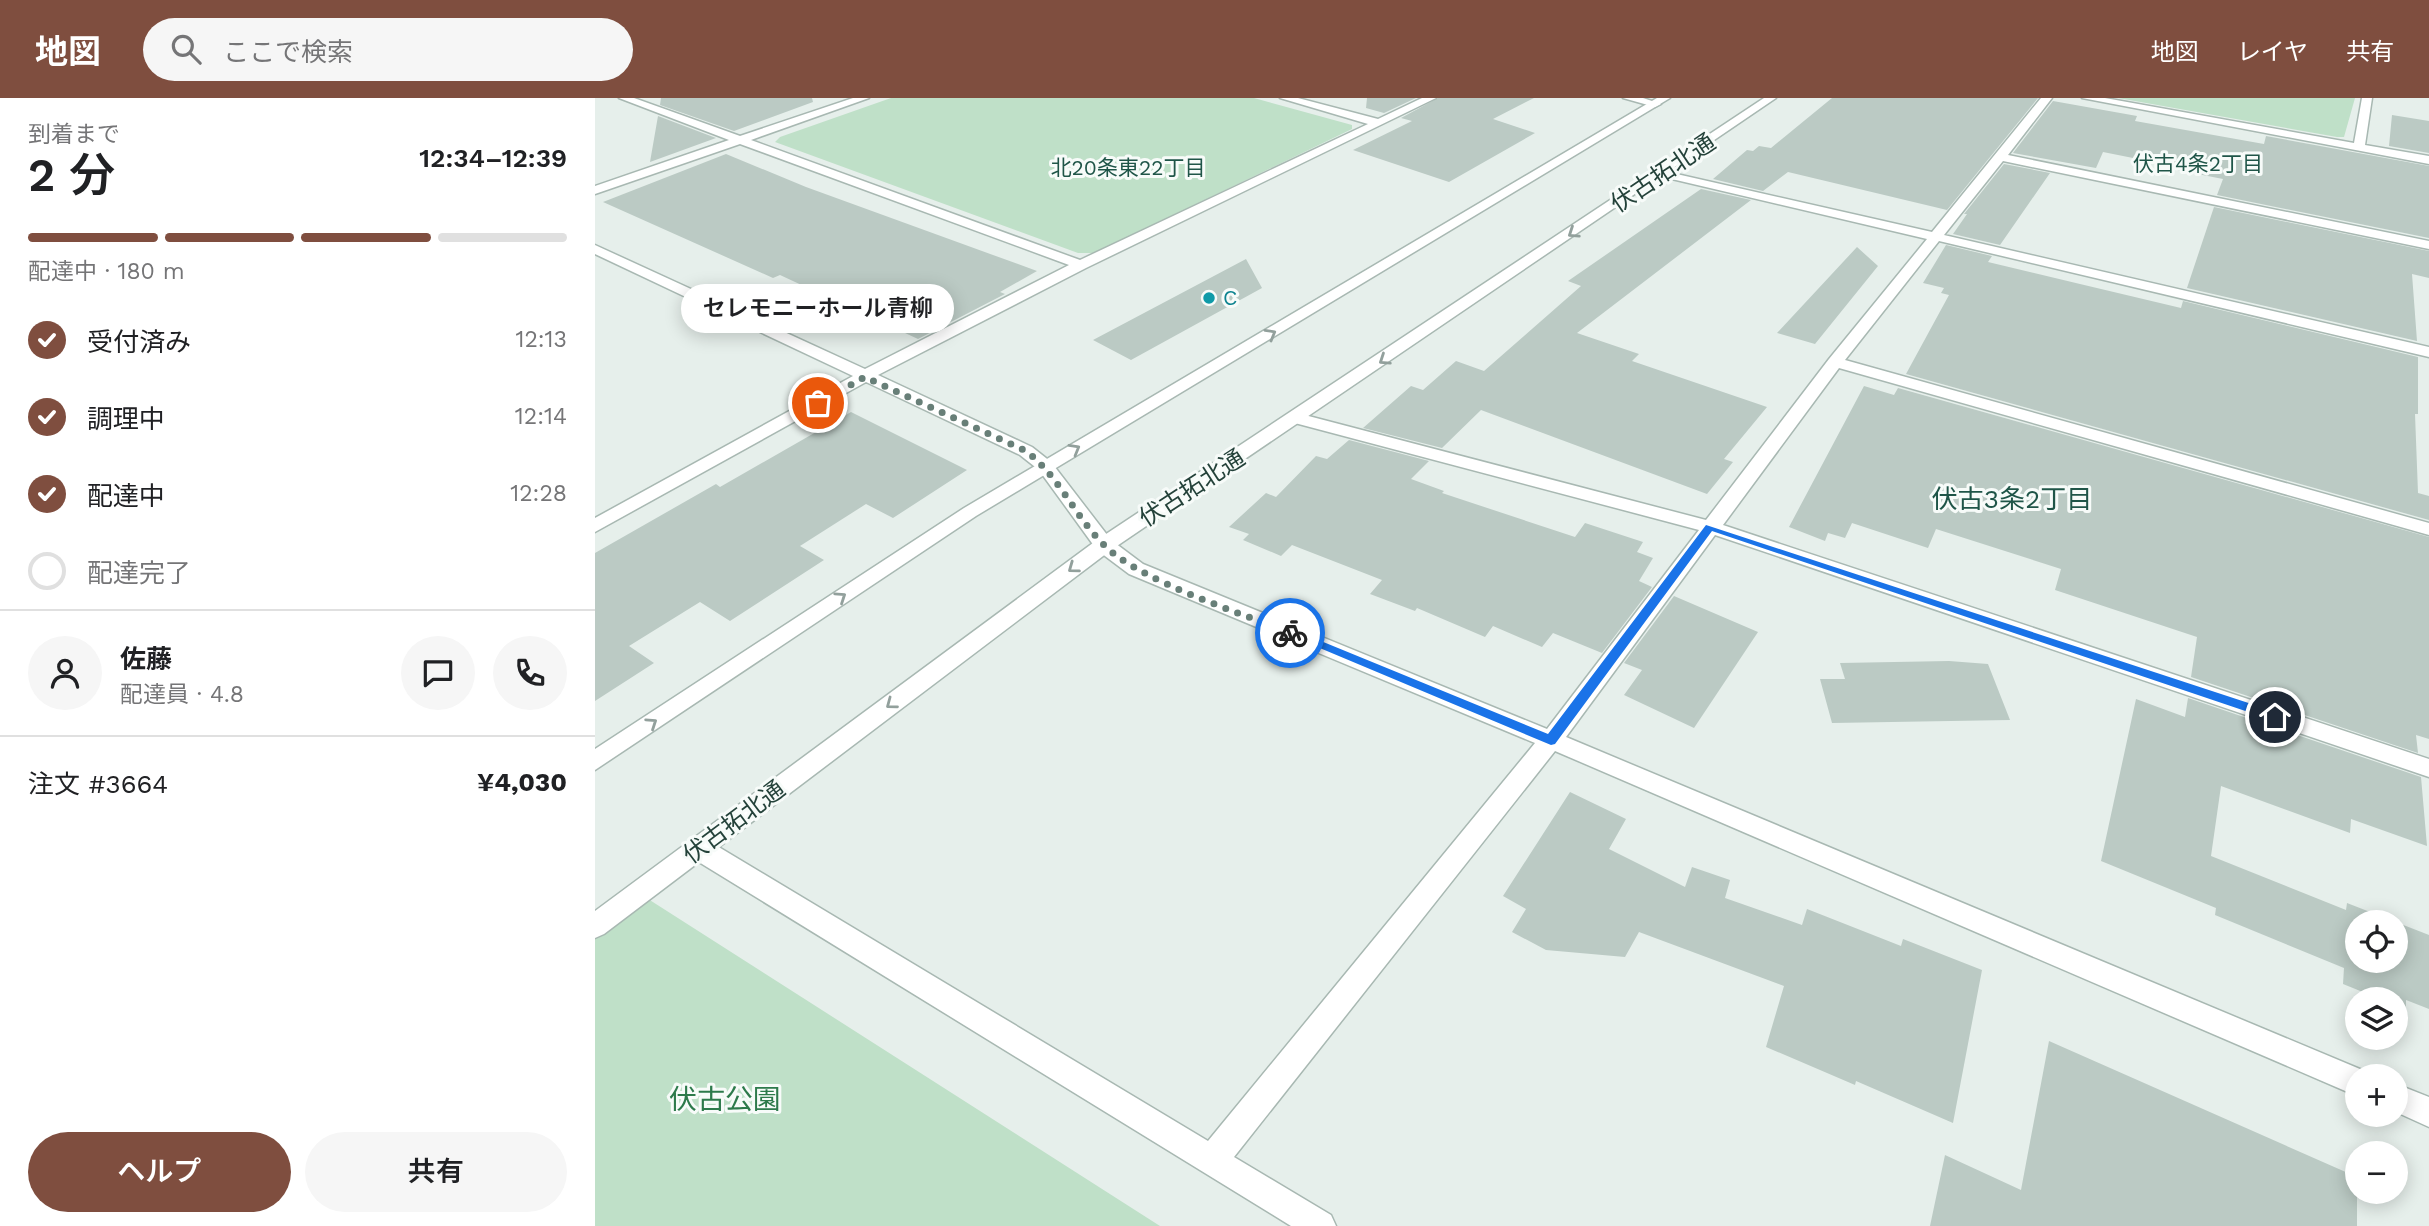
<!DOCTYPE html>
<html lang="ja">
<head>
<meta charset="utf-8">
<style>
  :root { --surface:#fff; --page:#f6f6f6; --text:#202124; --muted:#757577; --line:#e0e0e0; --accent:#7f4e3f }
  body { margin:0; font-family:"Work Sans","Noto Sans JP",sans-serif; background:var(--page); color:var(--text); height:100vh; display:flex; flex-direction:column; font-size:26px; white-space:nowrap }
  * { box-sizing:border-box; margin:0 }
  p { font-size:23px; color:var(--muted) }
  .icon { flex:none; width:38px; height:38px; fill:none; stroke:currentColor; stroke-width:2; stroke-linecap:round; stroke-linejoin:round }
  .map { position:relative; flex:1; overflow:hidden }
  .panel { display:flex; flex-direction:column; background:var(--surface); width:595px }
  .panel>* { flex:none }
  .fabs { position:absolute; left:1750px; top:812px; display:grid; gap:14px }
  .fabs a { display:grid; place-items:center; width:63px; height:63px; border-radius:50%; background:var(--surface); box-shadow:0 4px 18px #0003; font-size:35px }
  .pin { position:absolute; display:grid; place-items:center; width:60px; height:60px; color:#fff; margin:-30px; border:4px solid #fff; border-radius:50%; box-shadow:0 2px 7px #0007 }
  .courier { position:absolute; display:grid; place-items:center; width:70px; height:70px; margin:-35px; border:5px solid #1a73e8; border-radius:50%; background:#fff; color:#222; box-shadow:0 2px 9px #0007 }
  .bubble { position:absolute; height:49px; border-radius:24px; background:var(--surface); box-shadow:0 4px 18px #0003; font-size:23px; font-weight:600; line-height:49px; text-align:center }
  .overview em { font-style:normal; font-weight:600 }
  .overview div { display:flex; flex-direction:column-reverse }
  .overview { display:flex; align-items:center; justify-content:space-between; height:119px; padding:0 28px }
  h1 { font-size:46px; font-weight:600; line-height:52px }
  .bar { display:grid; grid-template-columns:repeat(4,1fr); gap:10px 7px; align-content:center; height:84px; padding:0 28px }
  .bar i { height:9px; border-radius:5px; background:var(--line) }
  .bar .selected { background:var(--accent) }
  .bar p { grid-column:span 4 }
  .line { display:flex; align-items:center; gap:18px; padding:0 28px; border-top:2px solid var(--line) }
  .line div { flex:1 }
  .round { display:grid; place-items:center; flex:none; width:74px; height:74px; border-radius:37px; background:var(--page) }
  ol { padding:0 28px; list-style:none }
  li { display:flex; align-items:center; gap:21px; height:77px }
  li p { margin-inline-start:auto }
  li .icon { padding:7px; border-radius:50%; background:var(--accent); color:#fff; stroke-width:4 }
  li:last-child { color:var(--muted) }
  li i { width:38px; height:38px; border:4px solid var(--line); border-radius:50% }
  .cta { display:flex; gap:14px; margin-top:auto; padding:14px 28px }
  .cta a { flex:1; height:80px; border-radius:42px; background:var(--accent); color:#fff; font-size:28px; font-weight:600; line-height:80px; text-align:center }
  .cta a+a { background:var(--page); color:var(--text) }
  header { display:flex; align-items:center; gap:42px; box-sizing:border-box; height:98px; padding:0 35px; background:var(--accent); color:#fff }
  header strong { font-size:33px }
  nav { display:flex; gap:38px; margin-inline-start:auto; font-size:24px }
  .search { width:490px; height:63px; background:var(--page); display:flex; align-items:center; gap:18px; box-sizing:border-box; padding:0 24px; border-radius:38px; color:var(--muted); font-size:26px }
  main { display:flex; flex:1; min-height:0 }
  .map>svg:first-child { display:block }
</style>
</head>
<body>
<header>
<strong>地図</strong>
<div class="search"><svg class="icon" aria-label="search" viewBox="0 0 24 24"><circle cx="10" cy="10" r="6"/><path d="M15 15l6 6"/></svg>ここで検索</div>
<nav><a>地図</a><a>レイヤ</a><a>共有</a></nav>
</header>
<main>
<section class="panel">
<div class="overview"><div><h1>2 分</h1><p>到着まで</p></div><em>12:34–12:39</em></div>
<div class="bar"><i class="selected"></i><i class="selected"></i><i class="selected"></i><i></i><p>配達中 · 180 m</p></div>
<ol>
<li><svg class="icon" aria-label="check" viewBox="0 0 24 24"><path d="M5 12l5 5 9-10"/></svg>受付済み<p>12:13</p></li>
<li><svg class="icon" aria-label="check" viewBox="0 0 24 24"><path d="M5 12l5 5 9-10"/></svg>調理中<p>12:14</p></li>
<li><svg class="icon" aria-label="check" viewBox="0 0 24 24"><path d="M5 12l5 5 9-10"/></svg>配達中<p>12:28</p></li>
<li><i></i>配達完了</li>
</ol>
<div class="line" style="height:126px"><a class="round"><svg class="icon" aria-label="person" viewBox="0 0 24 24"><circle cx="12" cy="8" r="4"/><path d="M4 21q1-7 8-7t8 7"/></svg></a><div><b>佐藤</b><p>配達員 · 4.8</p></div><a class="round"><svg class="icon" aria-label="chat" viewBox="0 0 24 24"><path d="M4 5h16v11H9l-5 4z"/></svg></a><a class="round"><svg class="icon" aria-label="phone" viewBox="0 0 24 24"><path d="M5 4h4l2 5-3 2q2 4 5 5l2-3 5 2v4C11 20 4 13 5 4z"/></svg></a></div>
<div class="line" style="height:91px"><div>注文 #3664</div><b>¥4,030</b></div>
<div class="cta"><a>ヘルプ</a><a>共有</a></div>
</section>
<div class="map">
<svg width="1834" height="1128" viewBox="0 0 1834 1128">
  <rect width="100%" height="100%" fill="#e6efeb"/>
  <path fill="#bfe0c8" d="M296,0H659L757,27V31L500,155H483L180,44L185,39Z
    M1523,0H1760L1749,39H1742Z
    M50,799L565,1128H0V841Z"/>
  <path fill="#bbcac4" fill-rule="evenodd" d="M66,0H217L218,4L139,33L65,7Z
    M772,0H821L789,15L771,10Z
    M843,0H939L898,21L940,35L854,84L758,52L817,23L806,20Z
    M1237,0H1443L1352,112L1193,74L1168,93L1118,81L1152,52L1158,53L1164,48L1176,50Z
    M1458,3L1542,18L1540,23L1669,46L1671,38L1834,68V140L1622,97L1628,81L1572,70L1573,67L1508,54L1501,70L1418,55Z
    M1797,17L1834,23V55L1794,48Z
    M63,18L121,40L55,64Z
    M131,56L211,89L442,173L405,194L410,196L323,241L185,177L178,180L8,104Z
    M1409,66L1455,75L1405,147L1358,136L1372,116H1369Z
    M1106,91L1156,102L982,235L1044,256L1037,263L1172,309L1129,361L1138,364L1112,396L886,312L847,350L768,330L816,288L828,292L861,263L889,273L986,188L973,183Z
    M1619,109L1834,153V180L1817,176L1822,243L1592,190Z
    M1351,147L1397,158L1393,164L1485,186L1586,210L1588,203L1823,259V316H1820L1823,395L1834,398V422L1311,276L1354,197L1346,195L1349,190L1328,185Z
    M1262,149L1283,168L1220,246L1182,235Z
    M651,161L667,190L536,262L498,242Z
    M1269,288L1299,297L1303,290L1834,439V641L1821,637L1823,655L1596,579L1602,539L1460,492L1466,471L1341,431L1333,450L1257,425L1250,440L1233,435L1230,443L1194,429Z
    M256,314L372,372L298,420L271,406L205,448L229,462L135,523L105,504L34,548L59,565L0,603V455L121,386L125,389Z
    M754,342L834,363L816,381L849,393L847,395L980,439L990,425L1048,444L1042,454L1058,460L1044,483L1057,489L1007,555L958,535L947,549L898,528L890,539L822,510L820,513L775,496L787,482L697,447L686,458L648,442L654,436L634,429L671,395L681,399L721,358L732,361Z
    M1079,498L1163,534L1099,630L1029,597L1047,572L1029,565Z
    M1354,563L1393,566L1415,622L1237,625L1225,581H1250L1245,565Z
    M1593,600L1826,679L1832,748L1756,721L1755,735L1626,688L1616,758L1751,812L1752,805L1834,837V911L1811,902V912L1801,908V901H1785L1748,886L1749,870L1620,817L1621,810L1506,763L1541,601L1590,619ZM1762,824H1801V863H1762Z
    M975,694L1031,721L1014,751L1090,789L1097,769L1135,782L1130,800L1207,827L1212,811L1306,848L1308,841L1387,872L1358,1025L1261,983L1260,987L1171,949L1189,888L1044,834L1030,859L951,852L917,834L931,811L908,798Z
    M1454,943L1762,1079V1128H1335L1350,1057L1426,1092Z"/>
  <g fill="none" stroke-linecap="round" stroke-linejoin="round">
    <g stroke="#a8b8b2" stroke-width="3">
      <path id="minor" d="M24,0H39L145,38L258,0H274L156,42L485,162L773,26L685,0H703L783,21L827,0H841L491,170L283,277L437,349L456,364L516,442L548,466L952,631L1104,432L696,324L694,320L702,315L1111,422L1234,261L1332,141L1064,78V72L1337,134L1446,0H1457L1413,57L1834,143V151L1408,63L1349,137L1834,249V259L1344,143L1250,262L1834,425V437L1244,270L1128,427L1834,661V679L1120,437L971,639L1772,974L1774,978H1762V998L960,653L639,1059L736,1117L741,1128H696L94,758L91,750L94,742L103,739L112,742L613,1043L940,645L534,476L502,452L444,372L425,357L271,284L0,434V420L258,278L0,156V147L270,271L474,167L145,46L0,96V88L134,42Z
        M1028,0H1048L1066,6L1060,9Z
        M1487,0H1510L1759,45L1767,0H1777L1770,47L1834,58V66Z
        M1801,986L1834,999V1029L1801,1014Z"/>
    </g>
    <g stroke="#a8b8b2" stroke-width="3">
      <path id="tertiary" d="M1062,0H1075L381,418L0,672V651L369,410Z
        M1169,0H1181L516,452L9,836L0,840V813L502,442Z"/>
    </g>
    <use href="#minor" fill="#fff" fill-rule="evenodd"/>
    <use href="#tertiary" fill="#fff" fill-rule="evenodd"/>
  </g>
  <defs><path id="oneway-chevron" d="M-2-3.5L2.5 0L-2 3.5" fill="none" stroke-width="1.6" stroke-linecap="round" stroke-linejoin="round" transform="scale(1.75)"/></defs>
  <g stroke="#92a09c">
    <use href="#oneway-chevron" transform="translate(978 135) rotate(146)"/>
    <use href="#oneway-chevron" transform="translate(676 236) rotate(-30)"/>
    <use href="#oneway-chevron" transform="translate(789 262) rotate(146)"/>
    <use href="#oneway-chevron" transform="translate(480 351) rotate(-30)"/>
    <use href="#oneway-chevron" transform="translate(478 470) rotate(144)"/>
    <use href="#oneway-chevron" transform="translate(246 499) rotate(-34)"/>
    <use href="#oneway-chevron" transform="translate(296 606) rotate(143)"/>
    <use href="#oneway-chevron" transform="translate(57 625) rotate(-34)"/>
  </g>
  <path fill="#1a73e8" d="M1111,427L1684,615L1686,619L1680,623L1117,433L960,646L956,647L689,535L699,532L953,636Z"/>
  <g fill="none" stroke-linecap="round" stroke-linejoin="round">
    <path stroke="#687f78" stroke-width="7" stroke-dasharray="0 12.6" d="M223,305L270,279L431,353C465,379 480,419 510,448C547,484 644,514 695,535"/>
  </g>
  <circle fill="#0f9aa8" stroke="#f7fbf9" stroke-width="2.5" cx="614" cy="200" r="7"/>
  <g text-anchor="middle" stroke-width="6" stroke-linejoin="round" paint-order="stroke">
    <g font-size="21" fill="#1f5548" stroke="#f7fbf9">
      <text x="1603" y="73">伏古4条2丁目</text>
      <text x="533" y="77">北20条東22丁目</text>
    </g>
    <g font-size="21" fill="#0d838f" stroke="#f7fbf9" text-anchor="start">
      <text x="628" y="207">C</text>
    </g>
    <g font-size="24" fill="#24423a" stroke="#f7fbf9">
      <text transform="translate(1068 75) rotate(-34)" y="8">伏古拓北通</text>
      <text transform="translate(597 390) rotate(-33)" y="8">伏古拓北通</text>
      <text transform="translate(139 724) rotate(-37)" y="8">伏古拓北通</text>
    </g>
    <g font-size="26" fill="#1f5548" stroke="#f7fbf9">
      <text x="1417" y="410">伏古3条2丁目</text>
    </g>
    <g font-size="28" fill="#2d7a4b" stroke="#f7fbf9">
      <text x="130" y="1011">伏古公園</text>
    </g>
  </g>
</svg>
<div class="fabs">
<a><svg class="icon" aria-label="locate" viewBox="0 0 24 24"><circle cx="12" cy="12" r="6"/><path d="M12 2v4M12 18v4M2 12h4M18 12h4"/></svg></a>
<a><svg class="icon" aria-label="layers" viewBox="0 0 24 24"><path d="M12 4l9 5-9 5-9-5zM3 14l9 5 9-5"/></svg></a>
<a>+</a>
<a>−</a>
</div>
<div class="pin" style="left:223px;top:305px;background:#ea580c"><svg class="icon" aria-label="bag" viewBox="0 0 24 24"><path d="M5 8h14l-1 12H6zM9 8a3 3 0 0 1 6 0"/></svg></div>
<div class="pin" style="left:1680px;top:619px;background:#1f2937"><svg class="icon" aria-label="home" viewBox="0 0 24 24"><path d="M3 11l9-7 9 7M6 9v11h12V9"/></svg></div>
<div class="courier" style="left:695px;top:535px"><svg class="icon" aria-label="bike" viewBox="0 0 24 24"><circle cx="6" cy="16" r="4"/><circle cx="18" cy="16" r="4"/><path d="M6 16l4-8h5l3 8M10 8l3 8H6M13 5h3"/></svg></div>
<div class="bubble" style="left:86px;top:186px;width:273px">セレモニーホール青柳</div>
</div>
</main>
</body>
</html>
